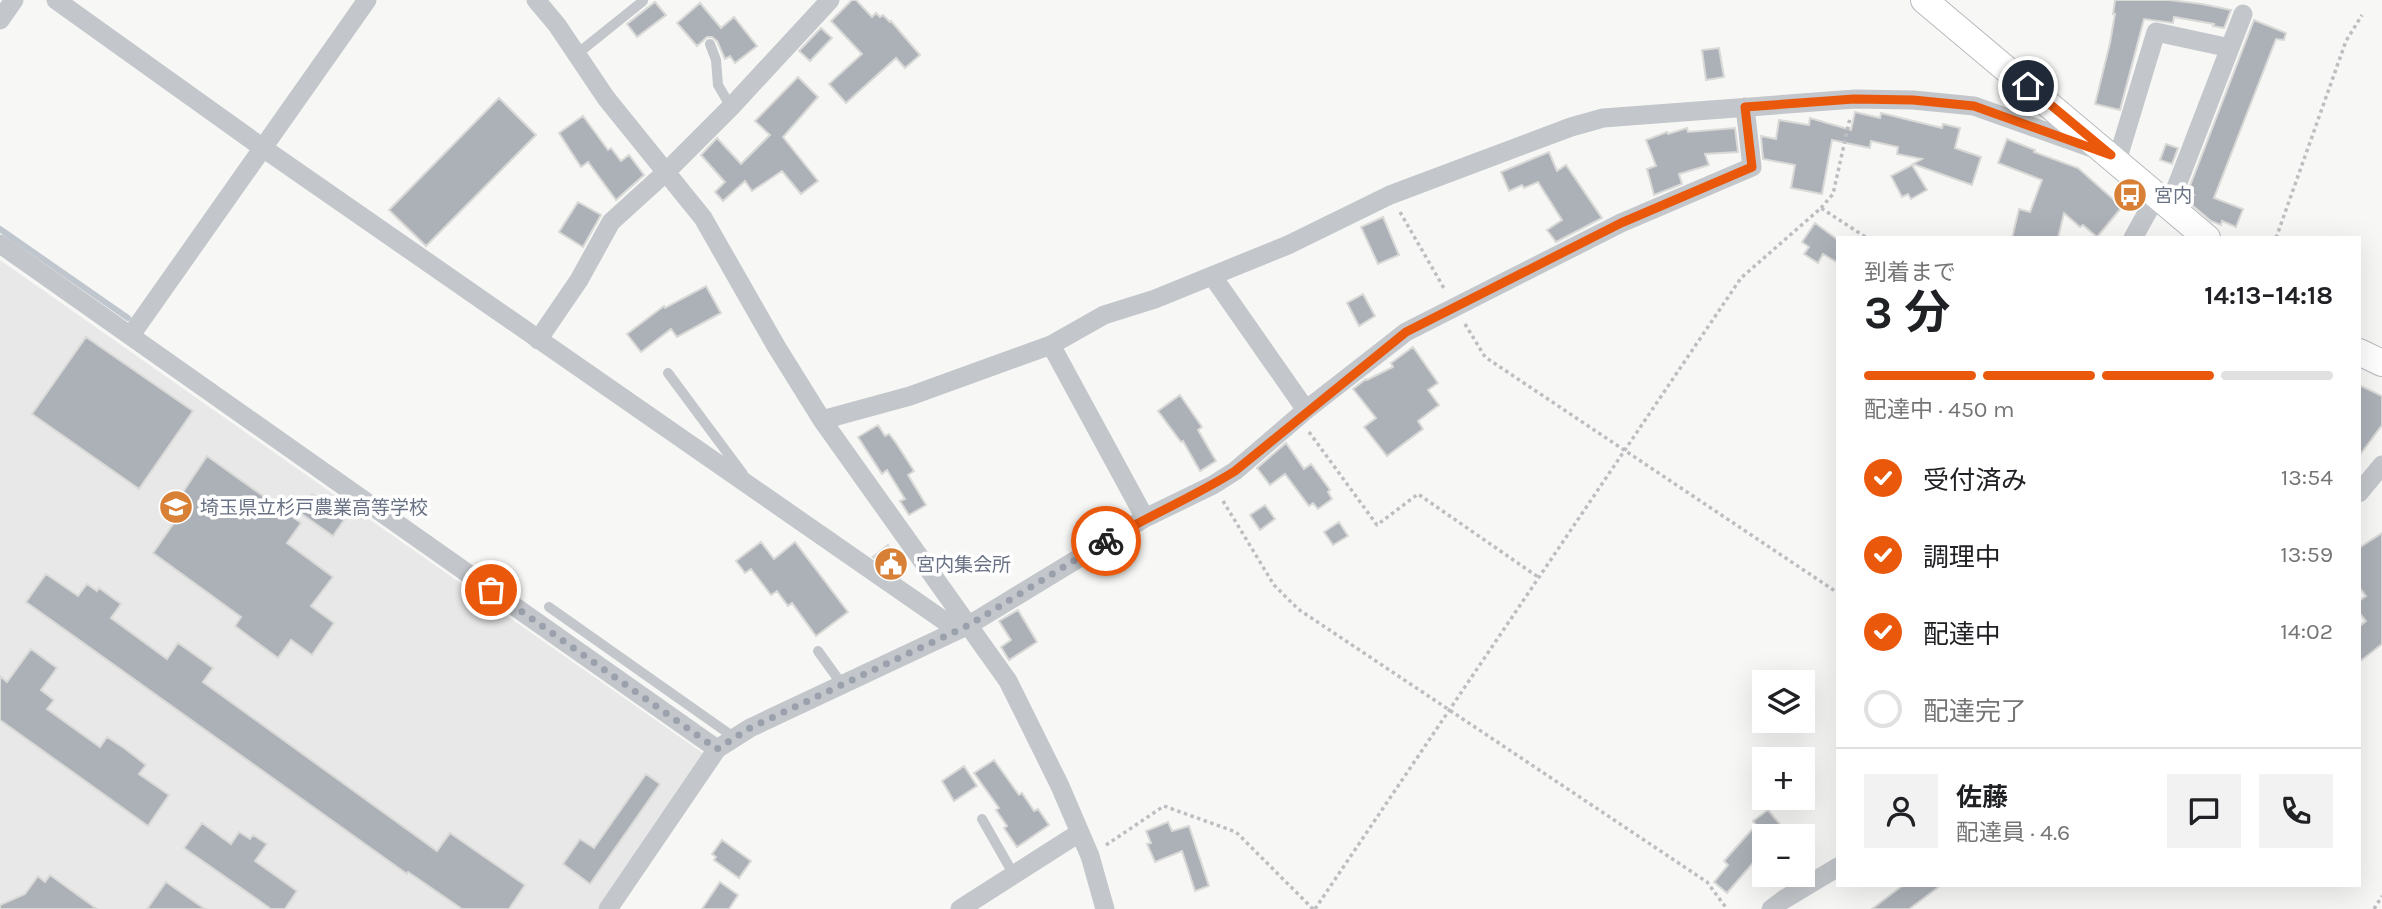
<!DOCTYPE html>
<html lang="ja">
<head>
<meta charset="utf-8">
<style>
  :root { --surface:#fff; --page:#f2f2f2; --text:#202124; --muted:#757577; --line:#e0e0e0; --accent:#ea580c }
  body { margin:0; font-family:Karla,"Noto Sans JP",sans-serif; background:var(--page); color:var(--text); height:100vh; display:flex; flex-direction:column; font-size:26px; white-space:nowrap }
  * { box-sizing:border-box; margin:0 }
  p { font-size:23px; color:var(--muted) }
  .icon { flex:none; width:38px; height:38px; fill:none; stroke:currentColor; stroke-width:2; stroke-linecap:round; stroke-linejoin:round }
  .map { position:relative; flex:1; overflow:hidden }
  .side { position:absolute; left:1836px; top:236px; width:525px; height:651px; display:flex; flex-direction:column; background:var(--surface); border-radius:0px; box-shadow:0 7px 28px #0002 }
  .side>* { flex:none }
  .fabs { position:absolute; left:1752px; top:670px; display:grid; gap:14px }
  .fabs a { display:grid; place-items:center; width:63px; height:63px; border-radius:0px; background:var(--surface); box-shadow:0 7px 28px #0002; font-size:35px }
  .pin { position:absolute; display:grid; place-items:center; width:60px; height:60px; color:#fff; margin:-30px; border:4px solid #fff; border-radius:50%; box-shadow:0 2px 7px #0007 }
  .courier { position:absolute; display:grid; place-items:center; width:70px; height:70px; margin:-35px; border:5px solid #ea580c; border-radius:50%; background:#fff; color:#222; box-shadow:0 2px 9px #0007 }
  .overview em { font-style:normal; font-weight:700 }
  .overview div { display:flex; flex-direction:column-reverse }
  .overview { display:flex; align-items:center; justify-content:space-between; height:119px; padding:0 28px }
  h1 { font-size:46px; font-weight:700; line-height:52px }
  .bar { display:grid; grid-template-columns:repeat(4,1fr); gap:10px 7px; align-content:center; height:84px; padding:0 28px }
  .bar i { height:9px; border-radius:5px; background:var(--line) }
  .bar .selected { background:var(--accent) }
  .bar p { grid-column:span 4 }
  .line { display:flex; align-items:center; gap:18px; padding:0 28px; border-top:2px solid var(--line) }
  .line div { flex:1 }
  .round { display:grid; place-items:center; flex:none; width:74px; height:74px; border-radius:0px; background:var(--page) }
  ol { padding:0 28px; list-style:none }
  li { display:flex; align-items:center; gap:21px; height:77px }
  li p { margin-inline-start:auto }
  li .icon { padding:7px; border-radius:50%; background:var(--accent); color:#fff; stroke-width:4 }
  li:last-child { color:var(--muted) }
  li i { width:38px; height:38px; border:4px solid var(--line); border-radius:50% }
  .map>svg:first-child { display:block }
</style>
</head>
<body>
<div class="map">
<svg width="2382" height="909" viewBox="0 0 2382 909">
  <rect width="100%" height="100%" fill="#f7f8f5"/>
  <path fill="#e8e8e8" d="M0,260L704,754L598,909H0Z"/>
  <g fill="none" stroke-linecap="round" stroke-linejoin="round">
    <path stroke="#c0c6cd" stroke-width="6" d="M0,229L128,318"/>
  </g>
  <path fill="#acb1b8" stroke="#d9d9d7" stroke-width="2" d="M852,0H856L872,17L876,13L880,17L883,15L890,22L891,21L920,55L905,68L896,58L846,103L829,84L862,54L831,21Z
    M2115,0H2170L2202,4L2231,10L2224,28L2213,26L2214,24L2174,17L2173,23L2144,19L2120,110L2095,104L2110,43L2115,14H2113Z
    M655,2L666,15L637,37L627,24Z
    M700,3L721,28L734,17L757,46L735,63L730,56L725,59L717,41L712,37H707L697,46L677,23Z
    M2254,20L2286,33L2284,40L2276,39L2214,198L2243,209L2236,227L2222,221L2221,225L2211,221L2187,201L2194,195L2188,191Z
    M821,28L832,38L810,61L799,51Z
    M1719,48L1724,77L1706,80L1702,50Z
    M798,77L818,97L783,137L818,181L801,194L782,171L752,191L745,181L723,201L715,192L725,182L701,155L717,138L741,164L770,135L755,121Z
    M499,98L536,135L426,246L389,210Z
    M1855,112L1880,118L1881,113L1942,128L1943,124L1960,128L1955,148L1981,157L1972,185L1913,164L1922,159L1897,154L1898,147L1871,141L1870,148L1832,140L1822,194L1791,188L1795,165L1763,159L1761,136L1776,139L1779,120L1809,125L1810,118L1851,130Z
    M583,116L608,150L611,148L621,161L629,155L644,175L616,200L588,162L581,167L559,133Z
    M1687,128L1688,132L1735,128L1738,152L1705,154L1709,165L1679,174L1682,184L1654,195L1647,169L1656,166L1646,140L1667,132L1668,134Z
    M2007,139L2035,150L2034,152L2078,168L2122,207L2097,237L2083,225L2080,227L2064,213L2058,238H2012L2019,209L2030,212L2042,180L1998,163Z
    M2166,144L2178,148L2172,164L2160,160Z
    M1549,152L1557,171L1566,165L1602,218L1556,242L1547,230L1562,220L1538,182L1524,188L1522,185L1509,191L1501,172Z
    M1912,165L1927,190L1911,199L1908,194L1902,197L1891,176Z
    M578,202L601,215L583,247L559,232Z
    M1383,217L1399,255L1378,264L1361,227Z
    M1815,223L1838,240V263L1823,254L1818,263L1804,254L1809,247L1802,242Z
    M706,286L721,313L677,337L671,329L641,352L627,334L664,306L665,308Z
    M1363,294L1375,316L1359,326L1347,303Z
    M86,337L193,411L139,489L32,414Z
    M1413,347L1438,383L1428,390L1439,405L1418,421L1423,429L1387,456L1364,427L1376,418L1353,389L1366,379L1367,380L1393,367L1391,363Z
    M2359,385L2382,396V425L2359,456Z
    M1180,395L1202,427L1198,430L1216,461L1200,471L1183,441L1181,442L1158,411Z
    M878,425L885,436L889,434L896,443L914,471L908,475L926,505L909,515L900,501L905,499L887,470L882,474L858,437Z
    M1286,443L1304,469L1311,464L1330,490L1328,492L1332,499L1318,509L1313,503L1309,506L1285,474L1270,485L1257,468Z
    M207,456L301,523L287,543L333,577L311,606L334,623L312,655L291,640L278,658L235,626L241,617L153,553L187,504L179,498Z
    M312,494L346,517L333,536L299,512Z
    M1265,505L1275,519L1260,530L1250,515Z
    M1339,522L1348,536L1333,545L1324,532Z
    M2382,533V644L2359,662V627L2366,621L2359,612V601L2366,596L2359,587V548Z
    M761,542L774,559L795,542L848,612L816,636L792,603L788,606L777,591L771,595L751,569L745,573L736,561Z
    M888,545L904,565L895,572L873,557Z
    M46,574L78,596L87,584L97,591L99,588L121,604L111,618L167,659L178,643L213,668L203,682L437,851L450,833L525,885L509,909H462L408,872L407,874L26,602Z
    M1018,610L1037,642L1009,660L1001,647L1011,640L999,621Z
    M31,649L57,668L41,690L54,700L47,709L100,747L107,737L124,748L146,765L139,774L169,795L148,826L0,720V676L7,682Z
    M994,760L1019,795L1022,793L1034,811L1038,809L1049,825L1017,847L1004,828L1007,826L996,810L999,808L974,773Z
    M964,766L977,786L954,801L942,781Z
    M646,774L660,784L590,884L563,864L580,839L594,848Z
    M1768,810L1783,828L1776,836H1764V850L1727,893L1714,882L1728,865L1724,861L1756,825L1753,821Z
    M1168,822L1172,831L1189,826L1209,886L1195,891L1182,851L1155,862L1147,844L1151,843L1146,831Z
    M202,823L231,844L239,832L250,839L253,835L267,844L255,861L297,891L285,909H271L184,848Z
    M722,840L751,861L739,878L714,860L716,857L712,854Z
    M50,875L97,909H0V905L25,894L38,876L45,882Z
    M166,882L205,909H147Z
    M720,882L738,895L729,909H702Z
    M1902,886H1940L1909,909H1872Z"/>
  <g fill="none" stroke-linecap="round" stroke-linejoin="round">
    <g stroke="#b6b9be" stroke-width="28">
      <path id="secondary" d="M1924,0L2207,238
        M2359,352L2382,363"/>
    </g>
    <path stroke="#bdbec1" stroke-width="3.5" stroke-dasharray="3.5 3.5" stroke-linecap="butt" d="M1821,208L1833,194L1850,118
      M1400,212L1445,290
      M2276,238L2346,41L2362,15
      M1465,324L1485,357L1838,593
      M1309,432L1377,525L1418,494L1538,577
      M1223,501L1274,585L1298,609L1707,882L1727,909
      M1106,845L1164,806L1236,832L1313,909
      M1315,909L1741,278L1821,208L1867,238
      M2374,909L2382,896"/>
    <path stroke="#c3c6ca" stroke-width="10" d="M710,44L716,60L718,85L731,107
      M577,54L643,1
      M668,373L743,474
      M549,607L735,738
      M818,651L841,683
      M982,819L1014,875"/>
    <path stroke="#c3c6ca" stroke-width="19" d="M56,0L263,148L956,629
      M536,0L557,25L606,98L703,218L776,346L822,420L1008,681L1060,786L1090,856L1105,909
      M0,20L14,0
      M2117,161L2156,32L2230,48
      M2169,206L2243,14
      M2133,238L2157,195
      M0,244L717,749L608,909
      M1213,277L1306,410
      M131,335L367,0
      M538,340L579,280L611,222L666,172L731,107L830,0
      M1051,345L1145,518
      M822,420L910,396L1051,345L1104,315L1155,299L1288,245L1390,195L1571,127L1603,118L1855,99L1913,100L1974,106L2095,149
      M2359,493L2382,465
      M717,749L750,728L969,625L1145,518L1213,485L1235,471L1306,410L1406,332L1621,223L1752,167L1745,107
      M960,909L1079,833
      M1771,909L1783,900L1838,867"/>
    <use href="#secondary" stroke="#fff" stroke-width="26"/>
  </g>
  <g fill="none" stroke-linecap="round" stroke-linejoin="round">
    <path stroke="#9ba1ac" stroke-width="7" stroke-dasharray="0 12.6" d="M491,590L717,749L750,728L969,625L1106,541"/>
    <path stroke="#ea580c" stroke-width="9" d="M1106,541C1148,516 1194,497 1235,471L1406,332L1621,223L1752,167L1745,107L1854,99L1913,100L1974,106L2111,155L2028,86"/>
  </g>
  <defs>
    <g id="bus-disc" transform="scale(1.75)"><circle r="9.5" fill="#d88035" stroke="#fff"/><path d="M-5-6H5V4H4V6H2V4H-2V6H-4V4H-5ZM-3.5-4V0h7V-4ZM-3.5 1.2v1.5H-2V1.2ZM2 1.2v1.5H3.5V1.2Z" fill="#fff"/></g>
    <g id="school-disc" transform="scale(1.75)"><circle r="9.5" fill="#d88035" stroke="#fff"/><path d="M0-5L7-2L0 1L-7-2ZM-4 1L0 2.5L4 1V4Q0 6-4 4Z" fill="#fff"/></g>
    <g id="civic-disc" transform="scale(1.75)"><circle r="9.5" fill="#d88035" stroke="#fff"/><path d="M-.6-6.5H3V-4.5H.6V-3L4-1V1h2V6H-6V1h2V-1L-.6-3ZM-1.2 2.5V6h2.4V2.5Z" fill="#fff"/></g>
  </defs>
  <g fill-rule="evenodd">
    <use href="#bus-disc" x="2130" y="195"/>
    <use href="#school-disc" x="176" y="507"/>
    <use href="#civic-disc" x="891" y="564"/>
  </g>
  <g text-anchor="middle" stroke-width="7" stroke-linejoin="round" paint-order="stroke">
    <g font-size="19" fill="#697284" stroke="#fff" text-anchor="start">
      <text x="2154" y="202">宮内</text>
      <text x="200" y="514">埼玉県立杉戸農業高等学校</text>
      <text x="916" y="571">宮内集会所</text>
    </g>
  </g>
</svg>
<div class="fabs">
<a><svg class="icon" aria-label="layers" viewBox="0 0 24 24"><path d="M12 4l9 5-9 5-9-5zM3 14l9 5 9-5"/></svg></a>
<a>+</a>
<a>−</a>
</div>
<div class="pin" style="left:491px;top:590px;background:#ea580c"><svg class="icon" aria-label="bag" viewBox="0 0 24 24"><path d="M5 8h14l-1 12H6zM9 8a3 3 0 0 1 6 0"/></svg></div>
<div class="pin" style="left:2028px;top:86px;background:#1f2937"><svg class="icon" aria-label="home" viewBox="0 0 24 24"><path d="M3 11l9-7 9 7M6 9v11h12V9"/></svg></div>
<div class="courier" style="left:1106px;top:541px"><svg class="icon" aria-label="bike" viewBox="0 0 24 24"><circle cx="6" cy="16" r="4"/><circle cx="18" cy="16" r="4"/><path d="M6 16l4-8h5l3 8M10 8l3 8H6M13 5h3"/></svg></div>
<section class="side">
<div class="overview"><div><h1>3 分</h1><p>到着まで</p></div><em>14:13–14:18</em></div>
<div class="bar"><i class="selected"></i><i class="selected"></i><i class="selected"></i><i></i><p>配達中 · 450 m</p></div>
<ol>
<li><svg class="icon" aria-label="check" viewBox="0 0 24 24"><path d="M5 12l5 5 9-10"/></svg>受付済み<p>13:54</p></li>
<li><svg class="icon" aria-label="check" viewBox="0 0 24 24"><path d="M5 12l5 5 9-10"/></svg>調理中<p>13:59</p></li>
<li><svg class="icon" aria-label="check" viewBox="0 0 24 24"><path d="M5 12l5 5 9-10"/></svg>配達中<p>14:02</p></li>
<li><i></i>配達完了</li>
</ol>
<div class="line" style="height:126px"><a class="round"><svg class="icon" aria-label="person" viewBox="0 0 24 24"><circle cx="12" cy="8" r="4"/><path d="M4 21q1-7 8-7t8 7"/></svg></a><div><b>佐藤</b><p>配達員 · 4.6</p></div><a class="round"><svg class="icon" aria-label="chat" viewBox="0 0 24 24"><path d="M4 5h16v11H9l-5 4z"/></svg></a><a class="round"><svg class="icon" aria-label="phone" viewBox="0 0 24 24"><path d="M5 4h4l2 5-3 2q2 4 5 5l2-3 5 2v4C11 20 4 13 5 4z"/></svg></a></div>
</section>
</div>
</body>
</html>
